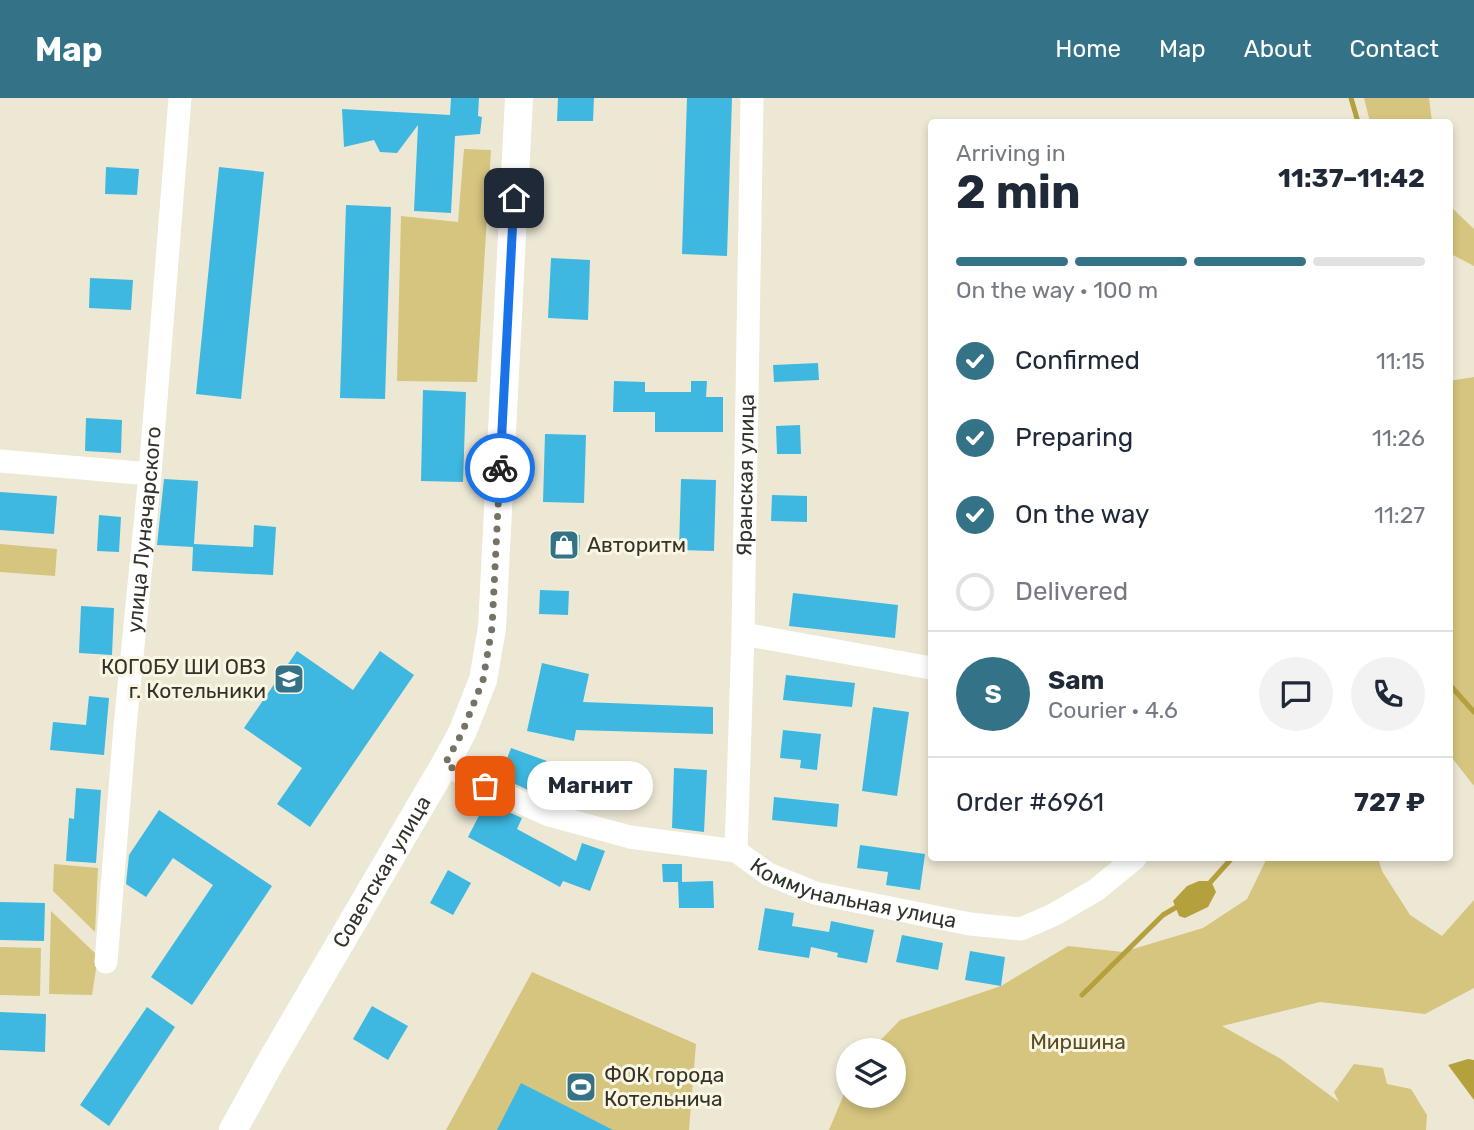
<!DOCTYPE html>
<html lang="en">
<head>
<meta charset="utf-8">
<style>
  :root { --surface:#fff; --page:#f2f2f3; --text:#1f2937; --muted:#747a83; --line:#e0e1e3; --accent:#347287 }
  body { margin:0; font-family:Rubik,sans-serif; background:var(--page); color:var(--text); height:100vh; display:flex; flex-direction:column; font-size:26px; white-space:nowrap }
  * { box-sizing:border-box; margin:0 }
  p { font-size:23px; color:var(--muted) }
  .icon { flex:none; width:38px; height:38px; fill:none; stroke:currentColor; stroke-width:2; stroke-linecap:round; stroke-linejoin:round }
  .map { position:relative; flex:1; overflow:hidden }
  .side { position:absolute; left:928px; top:21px; width:525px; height:742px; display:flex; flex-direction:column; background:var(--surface); border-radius:7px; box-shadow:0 4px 10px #0003 }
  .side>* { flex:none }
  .tools { position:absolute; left:836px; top:940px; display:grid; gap:14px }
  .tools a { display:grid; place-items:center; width:70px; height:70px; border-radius:50%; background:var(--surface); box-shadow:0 4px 10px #0003; font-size:35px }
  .pin { position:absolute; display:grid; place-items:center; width:60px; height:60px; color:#fff; margin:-30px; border-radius:14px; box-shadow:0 4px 10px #0006 }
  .courier { position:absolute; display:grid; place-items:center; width:70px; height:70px; margin:-35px; border:5px solid #1a73e8; border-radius:50%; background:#fff; color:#222; box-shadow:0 2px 9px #0007 }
  .bubble { position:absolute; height:49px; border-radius:24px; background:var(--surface); box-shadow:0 4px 10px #0003; font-size:23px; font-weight:700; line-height:49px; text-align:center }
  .headline em { font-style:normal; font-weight:700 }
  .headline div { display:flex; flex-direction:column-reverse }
  .headline { display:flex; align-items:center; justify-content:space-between; height:119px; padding:0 28px }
  h1 { font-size:46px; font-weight:700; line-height:52px }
  .bar { display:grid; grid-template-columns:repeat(4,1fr); gap:10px 7px; align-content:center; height:84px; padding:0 28px }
  .bar i { height:9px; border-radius:5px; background:var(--line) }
  .bar .current { background:var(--accent) }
  .bar p { grid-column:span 4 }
  .line { display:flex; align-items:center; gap:18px; padding:0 28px; border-top:2px solid var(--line) }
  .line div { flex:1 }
  .round { display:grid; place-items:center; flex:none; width:74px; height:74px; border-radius:37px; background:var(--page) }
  ol { padding:0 28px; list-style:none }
  li { display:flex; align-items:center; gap:21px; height:77px }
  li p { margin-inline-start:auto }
  li .icon { padding:7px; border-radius:50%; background:var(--accent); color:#fff; stroke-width:4 }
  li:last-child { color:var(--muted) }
  li i { width:38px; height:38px; border:4px solid var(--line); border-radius:50% }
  header { display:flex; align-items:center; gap:42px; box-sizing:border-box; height:98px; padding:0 35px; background:var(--accent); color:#fff }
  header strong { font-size:33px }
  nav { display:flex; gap:38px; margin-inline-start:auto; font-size:24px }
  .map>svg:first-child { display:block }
</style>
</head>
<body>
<header>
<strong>Map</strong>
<nav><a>Home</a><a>Map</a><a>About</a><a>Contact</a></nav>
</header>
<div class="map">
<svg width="1474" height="1032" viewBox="0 0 1474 1032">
  <rect width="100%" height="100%" fill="#ede8d4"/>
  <path fill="#d5c57f" d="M1364,0H1429L1432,24H1370Z
    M464,51L491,52L477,284L397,283L401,118L458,124Z
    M1449,107L1474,131V168L1449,155Z
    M1474,279V688L1449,656V283Z
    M0,446L57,451L55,478L0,474Z
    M1267,760H1378L1382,773L1410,817L1442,838L1474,802V890L1425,916L1320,904L1222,928L1281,961L1339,1004L1334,994L1354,966L1383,970L1387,986L1411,991L1427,1017L1426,1032H829L849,984V998H894V952H871L900,922L1001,888L1068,848L1123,854L1203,830L1247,801Z
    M54,766L98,770L95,834L53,793Z
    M51,813L98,858L92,897L49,896Z
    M0,849L41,850L40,898L0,897Z
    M532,874L696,946L689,1032H446Z"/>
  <path fill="#b5a03e" d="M1199,783H1211L1216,794L1208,809L1185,820L1179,818L1173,803L1187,788Z
    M1468,961L1474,962V1002L1448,967Z"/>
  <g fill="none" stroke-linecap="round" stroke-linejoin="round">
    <path stroke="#b5a03e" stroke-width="5" d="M1351,0L1358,24
      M1449,586L1474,614
      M1207,788L1232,760
      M1082,897L1163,817L1180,807"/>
  </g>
  <path fill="#3eb8e0" d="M451,0H479L478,18L482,19L480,36L455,38L451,115L414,113L418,27L397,55L380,54L374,42L344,49L342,11L450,17Z
    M558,0H594L593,23H557Z
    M687,0H732L727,158L682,156Z
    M106,69L139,71L137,97L105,96Z
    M219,69L264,74L241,301L196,296Z
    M346,107L391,109L385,301L340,300Z
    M551,160L590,162L588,222L548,220Z
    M90,180L133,182L131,212L89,210Z
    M818,265L819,282L774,284L773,267Z
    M614,283L645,284V294H691V283H707L706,299H723V334H655V314H613Z
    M423,292L466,294L463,384L421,383Z
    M86,320L122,322L121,355L85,353Z
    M800,327L801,356H777L776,328Z
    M545,336L586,337L584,405L543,404Z
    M164,381L198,383L194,446L253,449L254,427L276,429L273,477L192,473L193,449L157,447Z
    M681,381L716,382L714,453L679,452Z
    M0,394L57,398L54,436L0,432Z
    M772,397L807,398V424L771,423Z
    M99,417L121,419L119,454L97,453Z
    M550,436L580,437L579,457L549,456Z
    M540,492L569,493L568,517L539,516Z
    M793,495L898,507L895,540L789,528Z
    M81,508L114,510L112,557L79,555Z
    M297,553L353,592L380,553L414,577L310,729L277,706L302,670L244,630Z
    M542,565L589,576L583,604L713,609V636L576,632L574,643L527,633Z
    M786,577L855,585L852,609L783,602Z
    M89,598L109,600L104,657L50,652L53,624L86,627Z
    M873,609L909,614L897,698L862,693Z
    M783,632L821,636L817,672L800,670L801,662L780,660Z
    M511,650L547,663L541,680L547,682L541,698L500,679Z
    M674,670L707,672L704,734L672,730Z
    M76,690L101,692L96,765L66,763L69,720L74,721Z
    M774,699L839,706L837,729L772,722Z
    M486,704L522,720L517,731L576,763L582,745L605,753L590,793L563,783L560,789L468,739Z
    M159,712L272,788L192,907L151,879L213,787L173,760L146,799L126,786L129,757Z
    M860,747L925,756L920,792L886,787L888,774L857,770Z
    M662,766H682V784L713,783L714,810H679L678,784H663Z
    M448,772L471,785L453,817L430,805Z
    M0,804L45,805L44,843L0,842Z
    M765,810L794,815L792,828L829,834L831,823L874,832L867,865L837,859L838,855L811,849L809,860L758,852Z
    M902,837L943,845L938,872L896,864Z
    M970,853L1005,859L1001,888L965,882Z
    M372,908L408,928L388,962L353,941Z
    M147,909L175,929L109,1028L80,1007Z
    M0,914L46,916L45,954L0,952Z
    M521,985L613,1032H497Z"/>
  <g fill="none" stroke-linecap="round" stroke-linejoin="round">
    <g stroke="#fff" stroke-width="23">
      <path d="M0,363L150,376"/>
      <path d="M743,536L931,570"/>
      <path id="s1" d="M445,666L485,688L549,717L630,739L736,753L768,776L815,795L970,826L1021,831L1053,817L1096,792L1135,760"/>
      <path id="s2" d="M736,753L743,536L752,0"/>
      <path id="s3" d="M106,864L125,629L150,376L180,0"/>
    </g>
    <path stroke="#fff" stroke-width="28" id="s4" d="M233,1032L270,965L445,666L462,635L483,582L492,530L519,0"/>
  </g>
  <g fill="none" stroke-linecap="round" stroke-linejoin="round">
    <path stroke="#757266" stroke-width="7" stroke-dasharray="0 12.6" d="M485,688L445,666L462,635L483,582L492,530L500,370"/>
    <path stroke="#1a73e8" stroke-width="9" d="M500,370L514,100"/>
  </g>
  <defs>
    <g id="shop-square" transform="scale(1.575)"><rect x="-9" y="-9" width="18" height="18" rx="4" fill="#347287" stroke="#faf6e1"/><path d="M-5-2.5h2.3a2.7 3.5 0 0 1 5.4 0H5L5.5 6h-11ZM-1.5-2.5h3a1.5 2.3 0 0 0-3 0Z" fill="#fff"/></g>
    <g id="school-square" transform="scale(1.575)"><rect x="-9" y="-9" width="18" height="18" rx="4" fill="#347287" stroke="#faf6e1"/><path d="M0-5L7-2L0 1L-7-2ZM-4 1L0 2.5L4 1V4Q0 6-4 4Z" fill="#fff"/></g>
    <g id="stadium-square" transform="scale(1.575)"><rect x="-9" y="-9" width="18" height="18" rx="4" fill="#347287" stroke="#faf6e1"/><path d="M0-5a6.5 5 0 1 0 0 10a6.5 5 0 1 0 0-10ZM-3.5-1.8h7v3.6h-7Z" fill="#fff"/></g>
  </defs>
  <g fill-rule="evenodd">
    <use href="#shop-square" x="564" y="447"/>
    <use href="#school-square" x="289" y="581"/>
    <use href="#stadium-square" x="581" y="989"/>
  </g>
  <g text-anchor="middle" stroke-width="6" stroke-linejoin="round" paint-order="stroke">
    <g font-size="21" fill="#34332b" stroke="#faf6e1">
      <text dy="7" stroke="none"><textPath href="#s2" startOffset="376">Яранская улица</textPath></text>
      <text dy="7" stroke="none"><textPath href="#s3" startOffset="434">улица Луначарского</textPath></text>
      <text dy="7" stroke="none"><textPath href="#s4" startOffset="298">Советская улица</textPath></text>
      <text dy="7" stroke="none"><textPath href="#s1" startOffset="434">Коммунальная улица</textPath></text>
    </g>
    <g font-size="21" fill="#34332b" stroke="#faf6e1" text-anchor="start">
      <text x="587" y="454">Авторитм</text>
      <text x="266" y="576" text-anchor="end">КОГОБУ ШИ ОВЗ<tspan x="266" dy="24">г. Котельники</tspan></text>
      <text x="604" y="984">ФОК города<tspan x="604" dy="24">Котельнича</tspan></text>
    </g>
    <g font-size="21" fill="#574e26" stroke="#faf6e1">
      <text x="1078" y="951">Миршина</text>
    </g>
  </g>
</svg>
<div class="tools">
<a><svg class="icon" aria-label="layers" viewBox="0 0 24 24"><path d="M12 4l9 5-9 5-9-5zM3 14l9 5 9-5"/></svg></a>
</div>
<div class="pin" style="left:485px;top:688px;background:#ea580c"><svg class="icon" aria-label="bag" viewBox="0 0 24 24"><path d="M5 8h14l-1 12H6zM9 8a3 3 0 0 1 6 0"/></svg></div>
<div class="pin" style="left:514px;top:100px;background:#1f2937"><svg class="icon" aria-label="home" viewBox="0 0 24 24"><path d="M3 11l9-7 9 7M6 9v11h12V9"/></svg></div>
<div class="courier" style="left:500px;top:370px"><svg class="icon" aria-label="bike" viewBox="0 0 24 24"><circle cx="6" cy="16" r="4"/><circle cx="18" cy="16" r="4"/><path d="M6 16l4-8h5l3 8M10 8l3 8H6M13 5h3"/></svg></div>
<div class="bubble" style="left:527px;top:663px;width:126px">Магнит</div>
<section class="side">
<div class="headline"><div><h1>2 min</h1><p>Arriving in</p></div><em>11:37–11:42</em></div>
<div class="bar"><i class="current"></i><i class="current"></i><i class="current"></i><i></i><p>On the way · 100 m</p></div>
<ol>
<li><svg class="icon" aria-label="check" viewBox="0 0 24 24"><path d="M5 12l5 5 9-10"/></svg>Confirmed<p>11:15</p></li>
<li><svg class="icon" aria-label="check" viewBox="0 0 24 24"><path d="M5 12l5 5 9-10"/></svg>Preparing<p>11:26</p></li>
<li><svg class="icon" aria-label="check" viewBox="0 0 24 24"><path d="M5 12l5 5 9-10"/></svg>On the way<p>11:27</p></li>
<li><i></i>Delivered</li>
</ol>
<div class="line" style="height:126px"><b class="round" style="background:var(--accent);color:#fff">S</b><div><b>Sam</b><p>Courier · 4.6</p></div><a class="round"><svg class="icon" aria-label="chat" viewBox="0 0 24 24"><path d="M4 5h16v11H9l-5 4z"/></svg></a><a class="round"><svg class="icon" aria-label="phone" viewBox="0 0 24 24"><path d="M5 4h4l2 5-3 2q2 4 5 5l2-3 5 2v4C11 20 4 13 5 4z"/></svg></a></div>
<div class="line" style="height:91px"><div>Order #6961</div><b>727 ₽</b></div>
</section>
</div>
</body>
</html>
